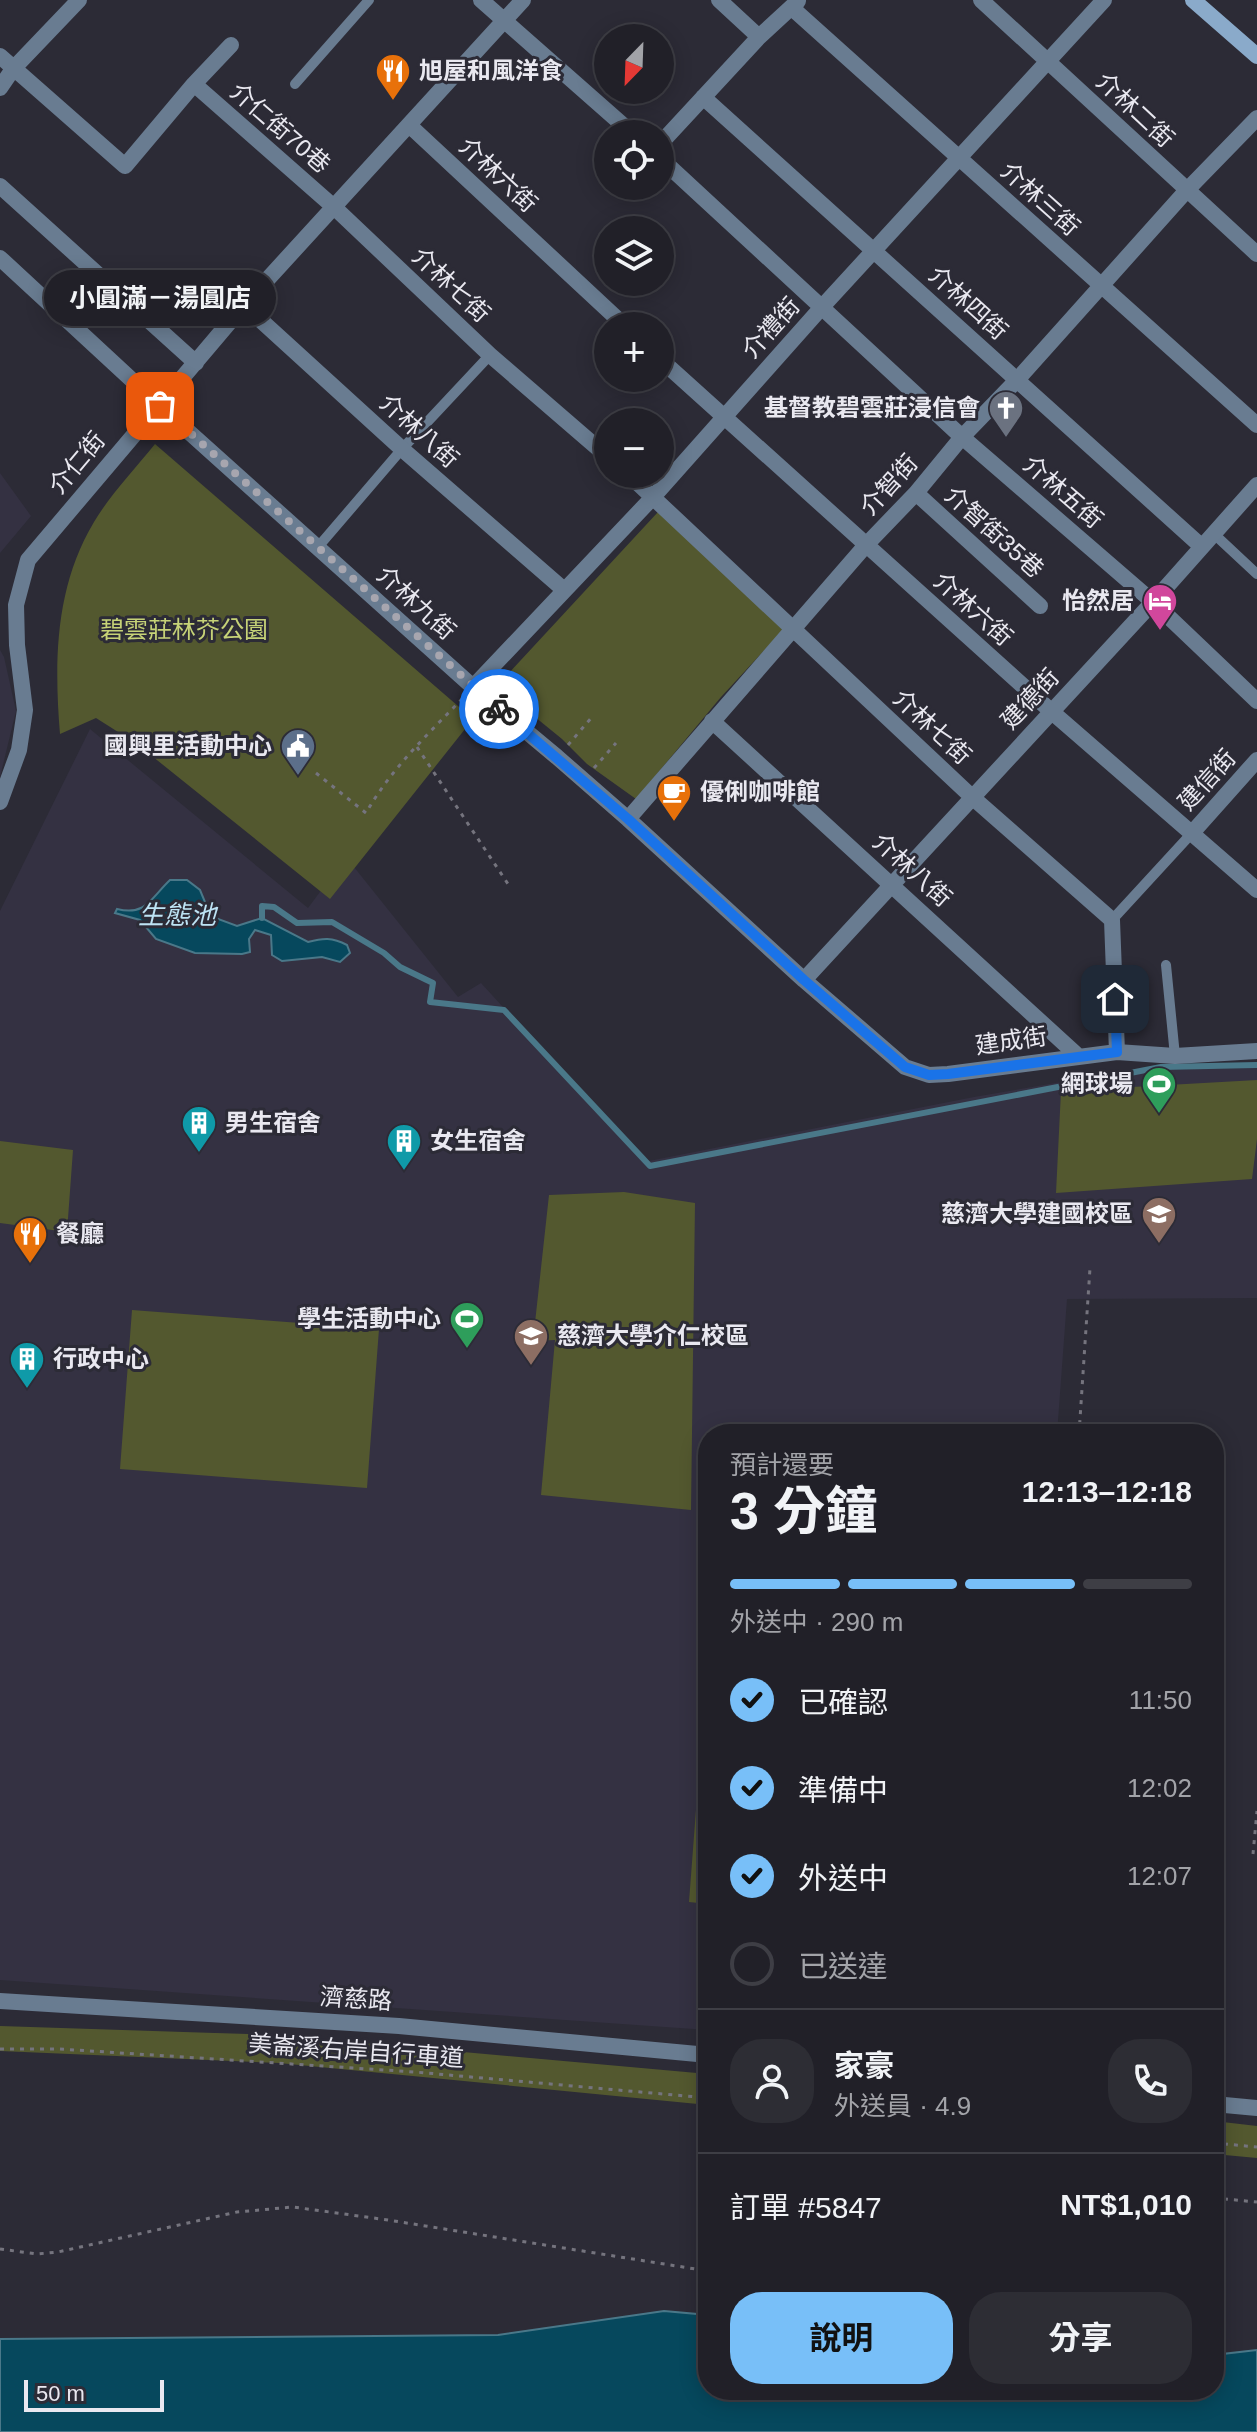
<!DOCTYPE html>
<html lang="zh-TW">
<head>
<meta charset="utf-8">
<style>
  :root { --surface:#212028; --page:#2d2d34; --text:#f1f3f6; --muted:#a2a3a8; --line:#3e3e45; --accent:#78bff8 }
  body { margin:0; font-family:Arial,"Noto Sans TC",sans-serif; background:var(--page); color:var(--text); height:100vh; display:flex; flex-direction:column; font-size:30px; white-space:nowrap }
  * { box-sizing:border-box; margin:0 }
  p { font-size:26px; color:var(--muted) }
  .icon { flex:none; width:44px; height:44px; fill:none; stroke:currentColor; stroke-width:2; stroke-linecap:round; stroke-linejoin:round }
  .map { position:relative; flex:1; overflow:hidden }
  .side { position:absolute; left:698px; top:1424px; width:526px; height:976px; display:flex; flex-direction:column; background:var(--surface); border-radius:32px; box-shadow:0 4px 20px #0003,0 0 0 2px var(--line) }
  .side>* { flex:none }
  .needle { width:52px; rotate:203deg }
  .fabs { position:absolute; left:594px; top:24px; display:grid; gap:16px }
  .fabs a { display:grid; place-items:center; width:80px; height:80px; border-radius:50%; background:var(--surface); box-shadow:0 4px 20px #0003,0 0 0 2px var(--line); font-size:40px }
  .scale { position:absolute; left:24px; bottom:20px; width:140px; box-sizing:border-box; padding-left:8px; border:4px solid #e9e8f0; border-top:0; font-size:22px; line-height:28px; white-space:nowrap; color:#e9e8f0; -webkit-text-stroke:6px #2c2b36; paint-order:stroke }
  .pin { position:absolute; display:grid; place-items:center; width:68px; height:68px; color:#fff; margin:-34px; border-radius:16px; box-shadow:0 4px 12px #0006 }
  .courier { position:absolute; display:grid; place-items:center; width:80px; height:80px; margin:-40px; border:6px solid #1a73e8; border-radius:50%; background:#fff; color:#222; box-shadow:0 2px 10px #0007 }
  .bubble { position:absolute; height:56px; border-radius:28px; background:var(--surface); box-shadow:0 4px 20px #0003,0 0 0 2px var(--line); font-size:26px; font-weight:700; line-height:56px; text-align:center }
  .overview em { font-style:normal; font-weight:700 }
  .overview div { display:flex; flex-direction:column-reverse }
  .overview { display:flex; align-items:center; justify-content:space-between; height:136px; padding:0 32px }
  h1 { font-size:52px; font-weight:700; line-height:60px }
  .bar { display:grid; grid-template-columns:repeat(4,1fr); gap:12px 8px; align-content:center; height:96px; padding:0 32px }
  .bar i { height:10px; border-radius:6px; background:var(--line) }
  .bar .on { background:var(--accent) }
  .bar p { grid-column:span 4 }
  .line { display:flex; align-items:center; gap:20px; padding:0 32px; border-top:2px solid var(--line) }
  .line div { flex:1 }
  .round { display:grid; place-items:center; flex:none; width:84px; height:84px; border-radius:32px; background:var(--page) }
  ol { padding:0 32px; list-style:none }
  li { display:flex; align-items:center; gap:24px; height:88px }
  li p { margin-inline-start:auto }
  li .icon { padding:8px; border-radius:50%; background:var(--accent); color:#111; stroke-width:4 }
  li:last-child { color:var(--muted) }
  li i { width:44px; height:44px; border:4px solid var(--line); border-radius:50% }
  .primary-button { display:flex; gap:16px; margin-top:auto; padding:16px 32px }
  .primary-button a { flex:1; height:92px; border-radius:32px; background:var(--accent); color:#111; font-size:32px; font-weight:700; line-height:92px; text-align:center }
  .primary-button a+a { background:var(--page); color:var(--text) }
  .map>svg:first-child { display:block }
</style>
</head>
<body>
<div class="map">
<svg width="1257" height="2432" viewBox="0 0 1257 2432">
  <rect width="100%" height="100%" fill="#2c2b36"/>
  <path fill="#343142" d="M0,473L31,516L0,553Z
    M0,650L4,657L16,711L0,777Z
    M90,729L308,908L346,857L458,997L481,983L644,1162L974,1097L1131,1070L1257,1068V1298L1067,1299L1057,1434H708V2030L0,1980V911Z"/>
  <path fill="#53582f" d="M155,444L473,719L330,899L137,744L96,718L60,734C54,661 55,587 94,522C110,495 135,469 155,444Z
    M658,512L784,629L721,697L636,799L587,764L562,739L497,686Z
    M1257,1080V1139L1252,1179L1056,1193L1061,1091Z
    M0,1141L73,1150L67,1232L0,1223Z
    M624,1192L695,1203L691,1510L541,1495L555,1340L533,1341L549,1195Z
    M132,1310L379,1329L367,1488L120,1469Z
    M708,1651V1904L689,1902Z
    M0,2026L276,2035L708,2074V2105L279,2063L0,2051Z
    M1214,2121L1257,2126V2158L1214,2154Z"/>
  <path fill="#06485d" stroke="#4a7889" stroke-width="2" d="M170,880H187L200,890L207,907L218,919L237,926L262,918L308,942C323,938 332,937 347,945L350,953L340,962L322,957L282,961L272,955L271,935L255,930L249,939L250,952L242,954L195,953L156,939L140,920L115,913L117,909C146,916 150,899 170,880Z
    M664,2311L708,2315V2390H1214V2355L1257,2350V2432H0V2339L498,2335Z"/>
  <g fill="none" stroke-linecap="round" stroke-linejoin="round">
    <path stroke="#4a7889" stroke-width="6" d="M262,918V906L274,907L297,923L332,922L384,953L400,967L433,983L430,1002L504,1010L650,1166L1161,1067L1257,1065"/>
    <path stroke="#75747e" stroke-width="3" stroke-dasharray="4 6" stroke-linecap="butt" d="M568,745L592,717
      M417,747L508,884
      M594,768L616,743
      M316,773L366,813C390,770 428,734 462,699
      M1079,1434L1090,1268
      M1253,1854L1257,1811
      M1214,1913L1220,1922L1218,1930L1214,1933
      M0,2049H60L415,2072L708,2098
      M1214,2143L1257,2147
      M1214,2198L1257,2202
      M0,2249L37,2254L58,2252L237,2212L293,2207L388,2220L708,2271"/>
    <path stroke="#697c91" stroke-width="10" d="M295,84L369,0
      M1213,533L1257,574
      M318,547L402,449L490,355
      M1112,920L1192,833
      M1166,965L1175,1056"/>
    <path stroke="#697c91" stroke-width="16" d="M481,0L633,134
      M719,0L759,37
      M981,0L1257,254
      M792,8L1257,425
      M0,56L125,166L194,84L231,45
      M194,84L335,208L490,355L608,457
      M0,88L13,69L79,0
      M703,97L1201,546
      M409,125L625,326
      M660,144L759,37L798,1
      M660,158L962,437L1153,602L1257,701
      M0,186L196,363
      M0,258L160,406L473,687L557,757L628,819L804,980L905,1067L929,1075L948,1074L1117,1052L1175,1056L1257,1051
      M244,305L402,449L563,589
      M660,359L1052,712L1257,890
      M628,474L972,797L1112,920L1117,1052
      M916,493L1040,606
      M473,687L654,496L822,307L1104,0
      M712,721L1078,1056
      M0,802L19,750L25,710L17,645L16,605L28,560L244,305L523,0
      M628,819L866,545L916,493L962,437L1017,380L1187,190L1257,118
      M1192,833L1257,760
      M804,980L1153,602L1257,485
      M0,2001L399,2026L708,2055
      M1214,2104L1257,2108"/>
    <path stroke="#8aaaca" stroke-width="16" d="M1193,0L1257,56"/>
  </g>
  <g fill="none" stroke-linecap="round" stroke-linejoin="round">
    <path stroke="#a7a6af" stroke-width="8" stroke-dasharray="0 14.4" d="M160,406L499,709"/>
    <path stroke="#1a73e8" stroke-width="10" d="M499,709L628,819L804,980L905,1067L929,1075L948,1074L1117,1052L1115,999"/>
  </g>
  <defs>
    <g id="restaurant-pin" transform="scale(1.8)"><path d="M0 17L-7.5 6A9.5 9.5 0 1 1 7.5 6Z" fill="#e8710a" stroke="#2c2b36"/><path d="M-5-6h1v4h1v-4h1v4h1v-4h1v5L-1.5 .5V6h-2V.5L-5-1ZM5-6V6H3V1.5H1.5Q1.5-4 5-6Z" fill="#fff"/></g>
    <g id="church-pin" transform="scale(1.8)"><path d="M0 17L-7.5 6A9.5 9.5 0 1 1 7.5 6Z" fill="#6b7280" stroke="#2c2b36"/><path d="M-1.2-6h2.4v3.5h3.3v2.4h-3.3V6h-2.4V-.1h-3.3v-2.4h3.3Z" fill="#fff"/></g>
    <g id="hotel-pin" transform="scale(1.8)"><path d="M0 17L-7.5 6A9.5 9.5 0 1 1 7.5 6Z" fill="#d1479c" stroke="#2c2b36"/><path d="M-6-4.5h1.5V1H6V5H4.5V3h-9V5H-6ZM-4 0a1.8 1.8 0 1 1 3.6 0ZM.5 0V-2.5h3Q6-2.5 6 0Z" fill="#fff"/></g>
    <g id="civic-pin" transform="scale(1.8)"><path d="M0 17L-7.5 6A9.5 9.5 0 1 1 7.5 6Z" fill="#5c6f8a" stroke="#2c2b36"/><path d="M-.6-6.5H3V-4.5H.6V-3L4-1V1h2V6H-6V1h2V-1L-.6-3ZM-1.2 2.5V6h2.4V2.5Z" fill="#fff"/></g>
    <g id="cafe-pin" transform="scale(1.8)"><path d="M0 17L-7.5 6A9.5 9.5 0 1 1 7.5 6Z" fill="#e8710a" stroke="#2c2b36"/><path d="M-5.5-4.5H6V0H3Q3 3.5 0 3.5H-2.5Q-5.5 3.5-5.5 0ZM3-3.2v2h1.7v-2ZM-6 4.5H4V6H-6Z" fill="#fff"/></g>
    <g id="stadium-pin" transform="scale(1.8)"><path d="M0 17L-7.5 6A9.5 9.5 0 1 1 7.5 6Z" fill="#2e9e5b" stroke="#2c2b36"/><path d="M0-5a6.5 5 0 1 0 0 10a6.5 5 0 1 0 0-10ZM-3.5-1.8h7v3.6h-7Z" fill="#fff"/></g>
    <g id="building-pin" transform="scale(1.8)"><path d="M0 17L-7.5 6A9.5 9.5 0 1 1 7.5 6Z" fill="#0f9aa8" stroke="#2c2b36"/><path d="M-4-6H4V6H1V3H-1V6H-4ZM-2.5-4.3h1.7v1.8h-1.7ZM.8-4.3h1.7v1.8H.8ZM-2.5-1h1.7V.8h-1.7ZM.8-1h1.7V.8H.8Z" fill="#fff"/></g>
    <g id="university-pin" transform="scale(1.8)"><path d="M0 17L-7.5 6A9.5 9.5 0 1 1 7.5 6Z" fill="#8d6e63" stroke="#2c2b36"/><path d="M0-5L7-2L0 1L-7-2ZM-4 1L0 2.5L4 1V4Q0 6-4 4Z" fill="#fff"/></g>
  </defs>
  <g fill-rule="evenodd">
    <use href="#restaurant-pin" x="393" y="71"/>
    <use href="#church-pin" x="1006" y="408"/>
    <use href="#hotel-pin" x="1160" y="601"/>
    <use href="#civic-pin" x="298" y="746"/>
    <use href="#cafe-pin" x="674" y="792"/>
    <use href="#stadium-pin" x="1159" y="1084"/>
    <use href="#building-pin" x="199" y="1123"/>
    <use href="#building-pin" x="404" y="1141"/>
    <use href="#university-pin" x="1159" y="1214"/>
    <use href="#restaurant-pin" x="30" y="1234"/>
    <use href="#stadium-pin" x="467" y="1319"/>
    <use href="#university-pin" x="531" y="1336"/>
    <use href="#building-pin" x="27" y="1359"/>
  </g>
  <g text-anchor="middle" stroke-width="6" stroke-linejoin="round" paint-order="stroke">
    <g font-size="24" font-weight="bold" fill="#e9e8f0" stroke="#2c2b36" text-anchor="start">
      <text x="419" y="79">旭屋和風洋食</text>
      <text x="980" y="416" text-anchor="end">基督教碧雲莊浸信會</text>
      <text x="1134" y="609" text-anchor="end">怡然居</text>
      <text x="272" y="754" text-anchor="end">國興里活動中心</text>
      <text x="700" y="800">優俐咖啡館</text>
      <text x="1133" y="1092" text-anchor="end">網球場</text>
      <text x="225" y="1131">男生宿舍</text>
      <text x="430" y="1149">女生宿舍</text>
      <text x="1133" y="1222" text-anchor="end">慈濟大學建國校區</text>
      <text x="56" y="1242">餐廳</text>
      <text x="441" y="1327" text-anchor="end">學生活動中心</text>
      <text x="557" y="1344">慈濟大學介仁校區</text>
      <text x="53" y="1367">行政中心</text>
    </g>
    <g font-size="24" fill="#e9e8f0" stroke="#2c2b36">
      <text transform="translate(1135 110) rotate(43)" y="8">介林二街</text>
      <text transform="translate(280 128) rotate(41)" y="8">介仁街70巷</text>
      <text transform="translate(498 175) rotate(43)" y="8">介林六街</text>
      <text transform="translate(1040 199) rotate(42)" y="8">介林三街</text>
      <text transform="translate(451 285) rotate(43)" y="8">介林七街</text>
      <text transform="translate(968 303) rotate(42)" y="8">介林四街</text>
      <text transform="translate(771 328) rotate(-48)" y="8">介禮街</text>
      <text transform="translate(419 431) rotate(42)" y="8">介林八街</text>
      <text transform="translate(77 463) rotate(-50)" y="8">介仁街</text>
      <text transform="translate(889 485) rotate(-48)" y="8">介智街</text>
      <text transform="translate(1063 492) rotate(41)" y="8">介林五街</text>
      <text transform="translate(994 532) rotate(42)" y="8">介智街35巷</text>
      <text transform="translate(416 603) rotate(42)" y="8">介林九街</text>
      <text transform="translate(973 609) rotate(42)" y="8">介林六街</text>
      <text transform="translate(1030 699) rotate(-47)" y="8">建德街</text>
      <text transform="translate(932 727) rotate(43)" y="8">介林七街</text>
      <text transform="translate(1207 780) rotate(-48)" y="8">建信街</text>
      <text transform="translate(912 870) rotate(42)" y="8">介林八街</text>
      <text transform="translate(1011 1041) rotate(-8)" y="8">建成街</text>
      <text transform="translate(356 1999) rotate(4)" y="8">濟慈路</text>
      <text transform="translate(356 2051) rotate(4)" y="8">美崙溪右岸自行車道</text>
    </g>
    <g font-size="24" fill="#c6d277" stroke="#2c2b36">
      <text x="184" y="638">碧雲莊林芥公園</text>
    </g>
    <g font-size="26" font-style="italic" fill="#bde3f4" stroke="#2c2b36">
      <text x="177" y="924">生態池</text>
    </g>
  </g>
</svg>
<div class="fabs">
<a><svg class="needle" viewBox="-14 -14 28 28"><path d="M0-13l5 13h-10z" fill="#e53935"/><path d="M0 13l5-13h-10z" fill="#a2a3a8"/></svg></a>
<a><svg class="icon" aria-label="locate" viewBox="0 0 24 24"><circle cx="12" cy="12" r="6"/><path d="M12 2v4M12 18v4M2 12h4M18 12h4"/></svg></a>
<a><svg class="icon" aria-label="layers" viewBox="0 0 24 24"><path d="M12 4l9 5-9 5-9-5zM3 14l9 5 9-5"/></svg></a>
<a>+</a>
<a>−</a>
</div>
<div class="scale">50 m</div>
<div class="pin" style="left:160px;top:406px;background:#ea580c"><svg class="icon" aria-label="bag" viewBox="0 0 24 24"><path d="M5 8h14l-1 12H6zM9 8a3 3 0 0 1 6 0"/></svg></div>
<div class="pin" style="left:1115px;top:999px;background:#1f2937"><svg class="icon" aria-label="home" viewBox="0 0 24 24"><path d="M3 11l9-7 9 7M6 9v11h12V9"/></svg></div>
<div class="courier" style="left:499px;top:709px"><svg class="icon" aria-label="bike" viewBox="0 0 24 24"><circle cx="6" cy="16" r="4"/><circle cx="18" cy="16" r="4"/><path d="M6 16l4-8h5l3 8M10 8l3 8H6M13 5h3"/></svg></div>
<div class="bubble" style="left:44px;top:270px;width:232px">小圓滿－湯圓店</div>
<section class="side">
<div class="overview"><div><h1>3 分鐘</h1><p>預計還要</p></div><em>12:13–12:18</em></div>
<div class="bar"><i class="on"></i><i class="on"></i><i class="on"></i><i></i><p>外送中 · 290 m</p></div>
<ol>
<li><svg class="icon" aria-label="check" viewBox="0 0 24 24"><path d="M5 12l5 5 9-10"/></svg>已確認<p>11:50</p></li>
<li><svg class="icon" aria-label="check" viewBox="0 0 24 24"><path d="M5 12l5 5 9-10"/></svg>準備中<p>12:02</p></li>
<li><svg class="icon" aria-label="check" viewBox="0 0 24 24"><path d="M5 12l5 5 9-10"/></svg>外送中<p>12:07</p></li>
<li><i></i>已送達</li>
</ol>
<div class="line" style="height:144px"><a class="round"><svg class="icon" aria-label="person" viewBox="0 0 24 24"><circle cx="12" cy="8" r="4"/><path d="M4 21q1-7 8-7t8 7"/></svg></a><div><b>家豪</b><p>外送員 · 4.9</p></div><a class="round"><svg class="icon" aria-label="phone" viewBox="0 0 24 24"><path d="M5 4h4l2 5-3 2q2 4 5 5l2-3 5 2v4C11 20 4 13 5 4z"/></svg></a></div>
<div class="line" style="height:104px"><div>訂單 #5847</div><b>NT$1,010</b></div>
<div class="primary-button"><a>說明</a><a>分享</a></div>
</section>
</div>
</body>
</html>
